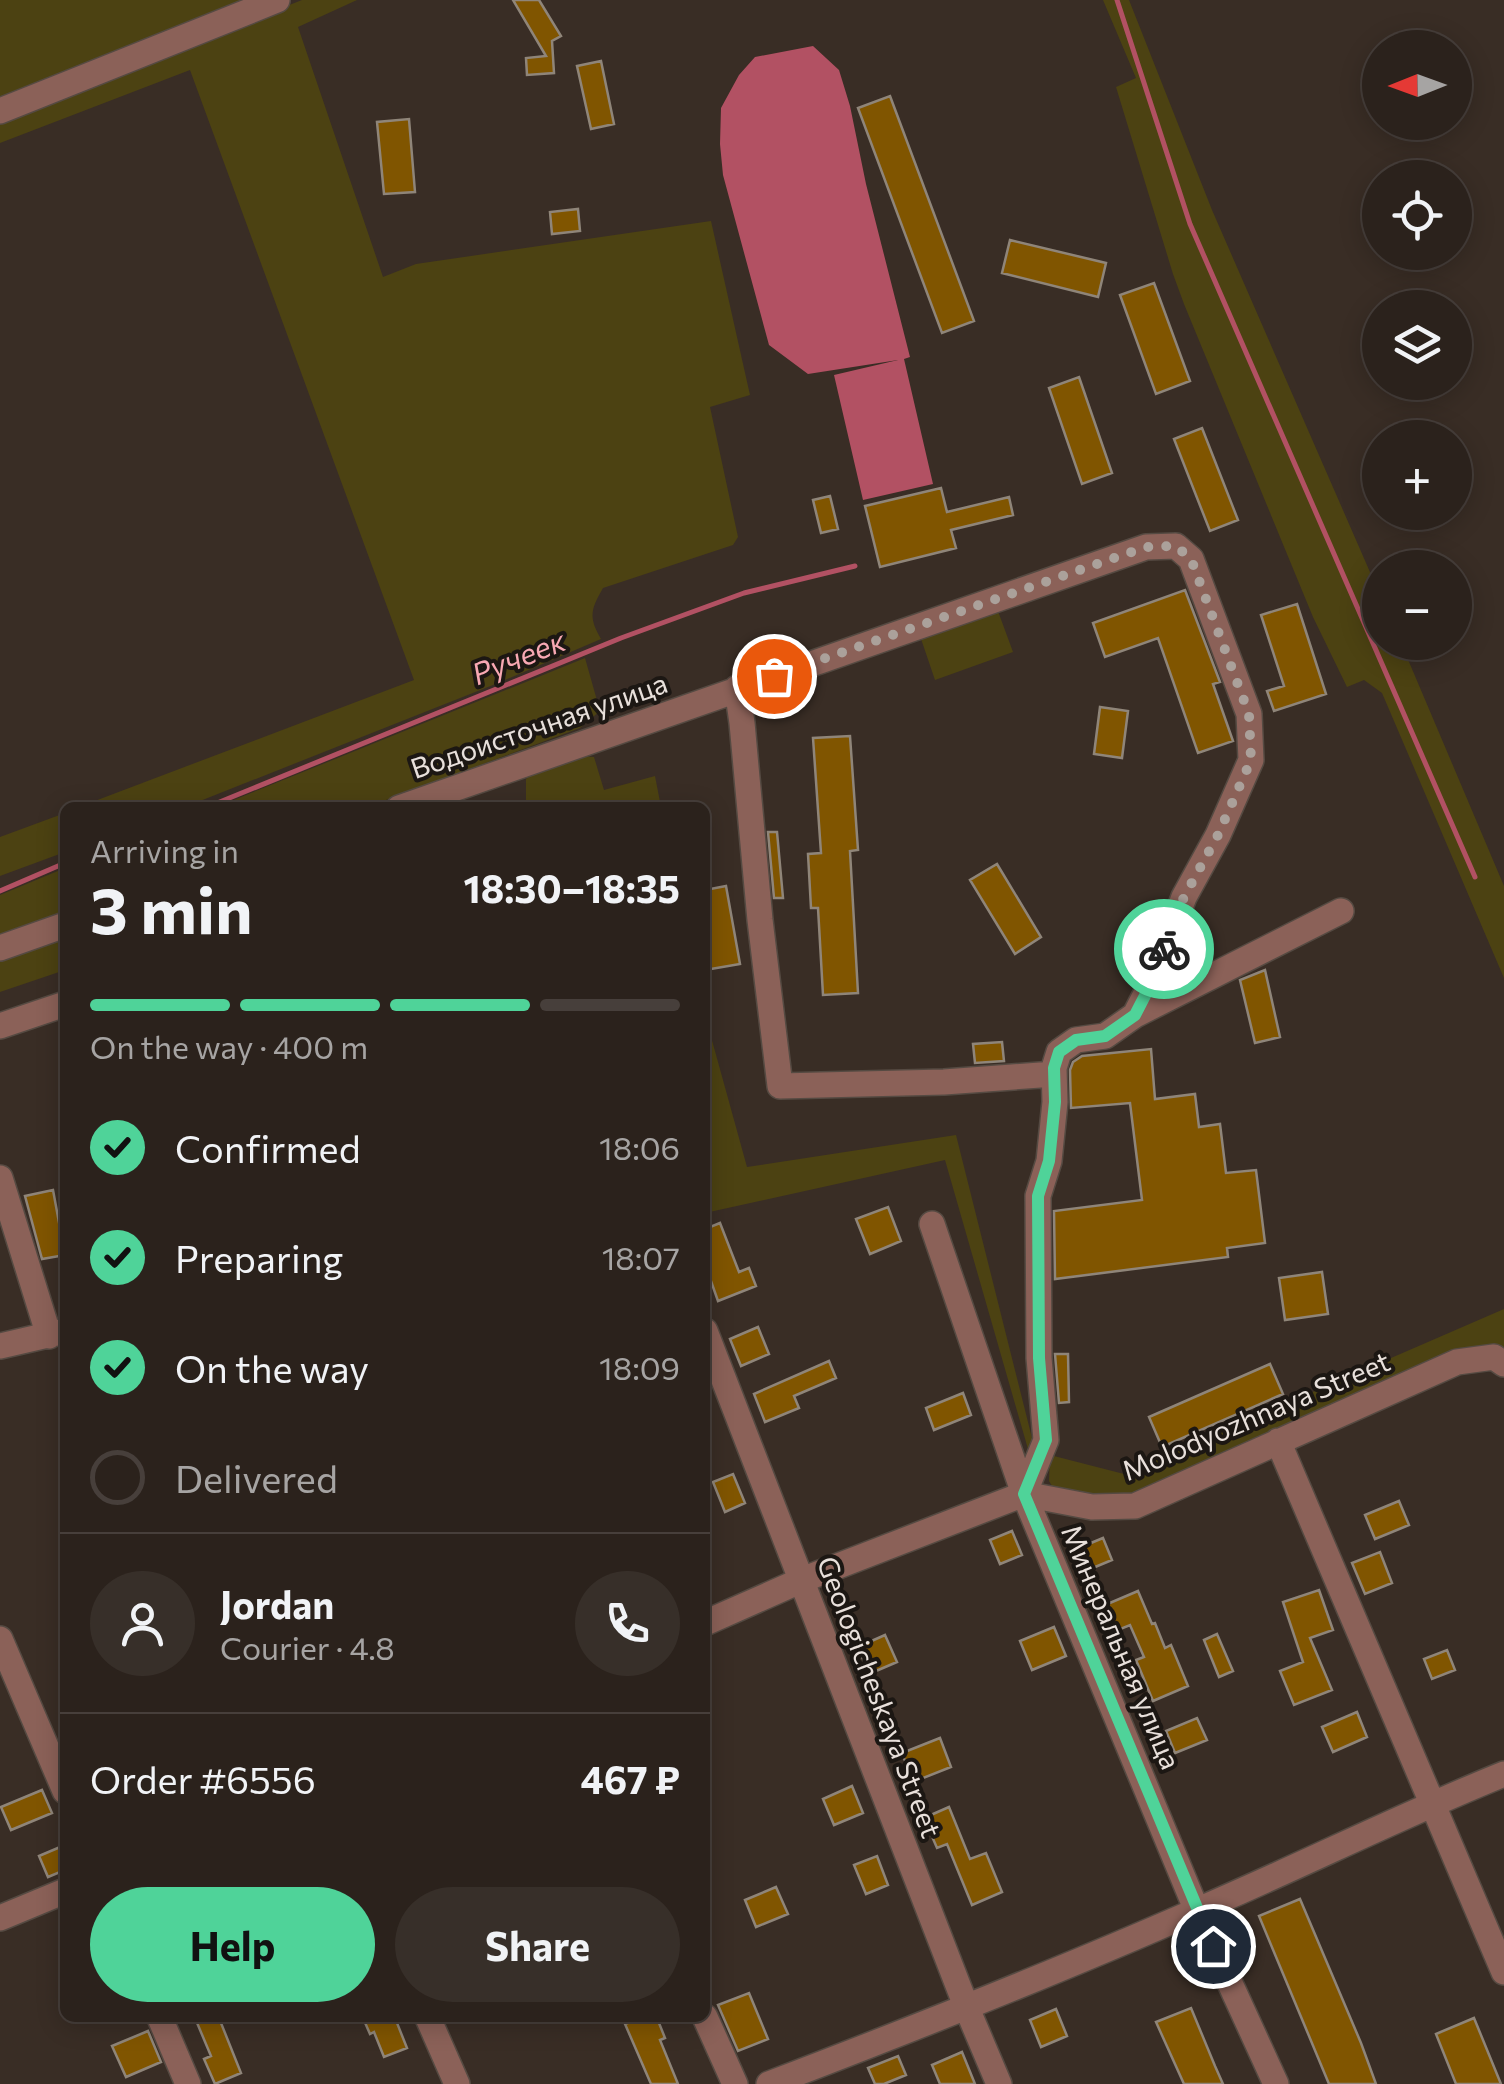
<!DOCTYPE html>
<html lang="en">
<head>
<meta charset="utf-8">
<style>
  :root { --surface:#2b221c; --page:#372f29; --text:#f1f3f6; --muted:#a6a4a3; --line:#473f3b; --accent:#4fd399 }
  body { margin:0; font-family:Commissioner,sans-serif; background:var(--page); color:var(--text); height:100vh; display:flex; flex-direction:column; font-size:38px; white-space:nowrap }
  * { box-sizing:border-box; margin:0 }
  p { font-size:32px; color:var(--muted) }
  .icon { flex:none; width:55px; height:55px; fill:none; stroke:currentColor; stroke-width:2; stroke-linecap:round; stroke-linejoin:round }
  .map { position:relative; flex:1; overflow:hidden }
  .details { position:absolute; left:60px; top:802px; width:650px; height:1220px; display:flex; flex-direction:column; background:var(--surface); border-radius:15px; box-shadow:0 5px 25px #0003,0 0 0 2px var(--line) }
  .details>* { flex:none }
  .needle { width:65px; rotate:269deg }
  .tools { position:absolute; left:1362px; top:30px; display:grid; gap:20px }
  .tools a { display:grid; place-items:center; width:110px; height:110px; border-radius:50%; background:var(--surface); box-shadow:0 5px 25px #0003,0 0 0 2px var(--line); font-size:50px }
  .pin { position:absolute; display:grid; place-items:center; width:85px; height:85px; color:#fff; margin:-42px; border:5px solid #fff; border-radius:50%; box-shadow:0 2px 10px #0007 }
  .courier { position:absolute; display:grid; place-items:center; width:100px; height:100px; margin:-50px; border:8px solid #4fd399; border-radius:50%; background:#fff; color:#222; box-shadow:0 2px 12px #0007 }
  .headline em { font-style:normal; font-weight:700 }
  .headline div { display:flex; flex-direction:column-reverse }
  .headline { display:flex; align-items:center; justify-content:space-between; height:170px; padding:0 30px }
  h1 { font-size:65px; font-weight:700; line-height:75px }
  .bar { display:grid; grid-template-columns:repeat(4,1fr); gap:15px 10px; align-content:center; height:120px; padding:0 30px }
  .bar i { height:12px; border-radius:8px; background:var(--line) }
  .bar .selected { background:var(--accent) }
  .bar p { grid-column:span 4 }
  .line { display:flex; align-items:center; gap:25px; padding:0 30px; border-top:2px solid var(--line) }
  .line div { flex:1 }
  .round { display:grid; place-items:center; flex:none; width:105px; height:105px; border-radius:52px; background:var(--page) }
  ol { padding:0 30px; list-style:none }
  li { display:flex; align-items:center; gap:30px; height:110px }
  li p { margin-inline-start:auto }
  li .icon { padding:10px; border-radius:50%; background:var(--accent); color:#111; stroke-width:4 }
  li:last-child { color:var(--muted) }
  li i { width:55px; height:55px; border:5px solid var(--line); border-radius:50% }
  .primary-button { display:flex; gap:20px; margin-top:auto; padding:20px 30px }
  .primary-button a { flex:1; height:115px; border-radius:60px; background:var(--accent); color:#111; font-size:40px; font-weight:700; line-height:115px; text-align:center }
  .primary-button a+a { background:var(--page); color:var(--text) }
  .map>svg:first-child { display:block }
</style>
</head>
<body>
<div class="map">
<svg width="1504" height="2084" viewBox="0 0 1504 2084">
  <rect width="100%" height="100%" fill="#392d25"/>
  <path fill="#4c4212" d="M0,0H252L0,101Z
    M302,0H357L298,27L383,277L416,264L711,221L750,395L710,407L738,537L733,545L603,588C591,609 588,617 601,639L498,683L185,807H79L414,680L190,70L0,143V119Z
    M1103,0H1129L1212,210L1380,595V642L1401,643L1504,886V978L1382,693L1364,680L1347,687L1313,617L1184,304L1173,274L1116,87L1136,78Z
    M995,603L1013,652L935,680L918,630Z
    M585,658L600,711L580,728L367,807L214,808Z
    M582,756L594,757L604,790L655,776L661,807H526V779L538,769Z
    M65,813V852L0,876V837Z
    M65,868V916L0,939V895Z
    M65,937V970L0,992V960Z
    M705,1015L747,1167L956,1135L1034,1446L1030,1456L945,1160L705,1213Z
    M1504,1309V1351L1132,1497L1058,1496L1049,1481L1050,1455L1124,1474Z"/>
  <path fill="#b25163" d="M813,46L839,70L850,106L866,184L910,357L904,359L933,484L863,500L834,375L898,360L808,374L769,345L723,175L720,144L721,108L739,75L755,57Z"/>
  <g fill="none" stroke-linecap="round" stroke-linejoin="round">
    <path stroke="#b25163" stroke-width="5" d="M1117,0L1190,224L1475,877
      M205,808L621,638L744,593L855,566
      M0,891L65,863"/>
  </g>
  <path fill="#805500" stroke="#8f8579" stroke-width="2.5" d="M513,0H539L561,36L552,41L554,73L527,75L526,58L546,56Z
    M601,61L614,124L591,129L577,66Z
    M890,96L974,321L942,333L858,108Z
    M409,119L415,192L384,194L377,122Z
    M578,209L580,231L552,234L550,212Z
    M1010,240L1106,263L1098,297L1002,273Z
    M1154,283L1190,381L1156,394L1120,295Z
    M1079,377L1112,473L1082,484L1049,388Z
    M1202,428L1238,520L1210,531L1174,439Z
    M941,488L947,512L1009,497L1013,515L951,530L956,548L880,567L865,506Z
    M830,496L838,529L821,533L813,500Z
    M1185,590L1220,682L1213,684L1233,741L1198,753L1158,638L1105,657L1093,623Z
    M1297,604L1326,694L1274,711L1267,691L1284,686L1261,615Z
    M1100,707L1128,711L1122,758L1094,754Z
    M850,736L858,850L850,851L858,993L823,995L818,908H811L808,854L821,853L813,738Z
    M768,832H777L783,898H774Z
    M997,864L1041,937L1015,954L970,880Z
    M726,886L740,964L705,970V890Z
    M1265,970L1280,1037L1255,1043L1240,980Z
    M1002,1042L1004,1061L975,1063L973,1044Z
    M1151,1049L1155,1099L1195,1094L1199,1127L1220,1124L1226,1173L1256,1170L1265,1243L1227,1248L1228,1257L1055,1279L1054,1211L1142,1200L1130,1103L1071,1108L1070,1070L1073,1062L1082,1056Z
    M53,1190L65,1255L42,1259L25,1196Z
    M888,1207L901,1241L870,1254L856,1219Z
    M720,1223L739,1272L749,1268L756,1286L718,1301L705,1264V1229Z
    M1322,1272L1328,1314L1285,1320L1279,1278Z
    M758,1327L769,1354L741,1366L730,1339Z
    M1055,1354H1068L1069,1402L1059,1403Z
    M829,1361L836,1378L794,1396L799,1408L765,1422L754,1394Z
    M1270,1364L1283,1394L1162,1447L1149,1417Z
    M963,1393L971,1415L934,1430L926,1408Z
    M733,1474L745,1503L725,1512L713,1482Z
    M1399,1501L1409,1525L1375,1539L1365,1515Z
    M1012,1531L1022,1555L1000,1564L990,1540Z
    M1103,1538L1112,1560L1083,1572L1074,1550Z
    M1380,1552L1392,1583L1365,1594L1352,1563Z
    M1319,1590L1333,1630L1310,1638L1332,1690L1294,1705L1280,1671L1303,1662L1283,1602Z
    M1138,1591L1152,1624L1155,1623L1165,1648L1171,1645L1188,1686L1153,1701L1136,1660L1144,1657L1130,1625L1108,1634L1098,1608Z
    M1054,1627L1066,1656L1032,1670L1020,1641Z
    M1217,1634L1233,1671L1219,1677L1204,1640Z
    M885,1635L897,1662L869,1674L858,1647Z
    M1447,1650L1455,1670L1432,1679L1424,1659Z
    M1357,1712L1367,1737L1333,1752L1322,1727Z
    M1197,1718L1207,1740L1175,1753L1166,1731Z
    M940,1738L951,1767L913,1782L902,1753Z
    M852,1786L863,1813L834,1825L823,1799Z
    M42,1790L52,1813L11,1830L1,1807Z
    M949,1807L970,1859L986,1853L1002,1892L972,1905L947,1844L937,1848L924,1818Z
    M65,1845V1870L48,1877L39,1856Z
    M877,1856L888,1885L866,1894L854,1865Z
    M776,1887L788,1914L756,1927L745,1900Z
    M1300,1899L1361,2043L1376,2084H1329L1259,1916Z
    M749,1993L768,2039L738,2051L718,2005Z
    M1191,2008L1215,2066L1223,2084H1184L1156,2022Z
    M1056,2009L1067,2036L1041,2047L1030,2020Z
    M195,2018H219L241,2073L215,2084L204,2059L211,2056Z
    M363,2018H408L397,2023L407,2048L384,2057L374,2032L370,2034Z
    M641,2018H657L665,2038L660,2040L678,2084H651L625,2024Z
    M1474,2018L1501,2084H1456L1436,2034Z
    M148,2031L161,2062L126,2077L112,2046Z
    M962,2052L975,2084H940L932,2065Z
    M898,2056L906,2075L884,2084H875L868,2068Z"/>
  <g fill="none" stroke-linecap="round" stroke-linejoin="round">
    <g stroke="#554a42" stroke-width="28">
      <path id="minor" d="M0,111L277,0
        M737,688L742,723L760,920L780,1086L944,1082L1054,1074
        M399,808L1146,547L1176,546L1191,559L1249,714L1251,760L1218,835L1184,897L1151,984L1135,1015L1105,1036L1076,1040L1059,1052L1054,1068L1055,1102L1049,1161L1038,1196L1039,1358L1046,1440L1024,1494
        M0,948L65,925
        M1135,1015L1341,911
        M0,1026L65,1004
        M0,1178L49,1336
        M932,1224L1024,1494L1197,1911L1276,2084
        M705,1331L966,2006L999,2084
        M0,1346L65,1331
        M1278,1441L1504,1972
        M705,1623L802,1580L1024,1494L1092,1507L1135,1506L1457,1362L1494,1357L1504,1364
        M0,1639L65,1791
        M0,1918L65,1891
        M705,2017L735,2084
        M160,2018L188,2084
        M428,2018L457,2084
        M769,2084C913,2029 1057,1972 1198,1910C1301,1866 1400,1816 1504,1774"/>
    </g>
    <use href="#minor" stroke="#8b6158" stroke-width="25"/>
  </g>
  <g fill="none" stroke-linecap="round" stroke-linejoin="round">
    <path stroke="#aba19b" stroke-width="10" stroke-dasharray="0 18" d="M774,676L1146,547L1176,546L1191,559L1249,714L1251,760L1218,835L1184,897L1164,949"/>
    <path stroke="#4fd399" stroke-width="12" d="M1164,949L1151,984L1135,1015L1105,1036L1076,1040L1059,1052L1054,1068L1055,1102L1049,1161L1038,1196L1039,1358L1046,1440L1024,1494L1213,1946"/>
  </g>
  <g text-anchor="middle" stroke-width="8" stroke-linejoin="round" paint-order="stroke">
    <g font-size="28" fill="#e8e0db" stroke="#1c1713">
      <text transform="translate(539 726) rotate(-19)" y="10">Водоисточная улица</text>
      <text transform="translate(1256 1416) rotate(-23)" y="10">Molodyozhnaya Street</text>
      <text transform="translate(1121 1647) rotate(67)" y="10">Минеральная улица</text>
      <text transform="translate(879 1697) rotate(69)" y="10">Geologicheskaya Street</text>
    </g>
    <g font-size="30" font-style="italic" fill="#f8a8b3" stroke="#1c1713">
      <text transform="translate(519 658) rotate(-22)" y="10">Ручеек</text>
    </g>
  </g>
</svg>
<div class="tools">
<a><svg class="needle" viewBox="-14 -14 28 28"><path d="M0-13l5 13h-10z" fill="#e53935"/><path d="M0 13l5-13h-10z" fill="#a6a4a3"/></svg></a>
<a><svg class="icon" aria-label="locate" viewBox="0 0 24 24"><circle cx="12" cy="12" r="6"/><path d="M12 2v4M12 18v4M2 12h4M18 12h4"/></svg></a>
<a><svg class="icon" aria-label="layers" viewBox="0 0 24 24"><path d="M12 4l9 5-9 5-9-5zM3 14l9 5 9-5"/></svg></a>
<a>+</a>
<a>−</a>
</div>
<div class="pin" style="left:774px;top:676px;background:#ea580c"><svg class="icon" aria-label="bag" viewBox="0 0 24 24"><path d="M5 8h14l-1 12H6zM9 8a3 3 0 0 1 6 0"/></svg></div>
<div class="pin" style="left:1213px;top:1946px;background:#1f2937"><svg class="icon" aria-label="home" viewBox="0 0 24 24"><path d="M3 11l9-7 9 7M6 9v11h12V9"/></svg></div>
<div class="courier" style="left:1164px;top:949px"><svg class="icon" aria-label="bike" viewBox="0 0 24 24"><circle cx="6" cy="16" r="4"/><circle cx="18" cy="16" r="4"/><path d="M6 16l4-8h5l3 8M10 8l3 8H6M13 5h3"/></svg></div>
<section class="details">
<div class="headline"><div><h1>3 min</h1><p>Arriving in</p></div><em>18:30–18:35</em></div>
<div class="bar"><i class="selected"></i><i class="selected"></i><i class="selected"></i><i></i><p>On the way · 400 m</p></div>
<ol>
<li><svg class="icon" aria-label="check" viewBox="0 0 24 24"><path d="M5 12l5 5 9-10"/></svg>Confirmed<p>18:06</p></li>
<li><svg class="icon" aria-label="check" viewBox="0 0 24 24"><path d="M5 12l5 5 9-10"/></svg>Preparing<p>18:07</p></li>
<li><svg class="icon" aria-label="check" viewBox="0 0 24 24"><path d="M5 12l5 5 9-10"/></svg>On the way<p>18:09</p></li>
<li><i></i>Delivered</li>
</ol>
<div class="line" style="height:180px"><a class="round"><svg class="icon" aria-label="person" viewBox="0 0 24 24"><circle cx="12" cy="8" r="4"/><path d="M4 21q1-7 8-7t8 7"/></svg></a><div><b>Jordan</b><p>Courier · 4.8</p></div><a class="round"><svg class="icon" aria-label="phone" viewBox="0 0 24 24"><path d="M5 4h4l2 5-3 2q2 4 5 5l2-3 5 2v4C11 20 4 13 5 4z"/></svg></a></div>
<div class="line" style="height:130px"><div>Order #6556</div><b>467 ₽</b></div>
<div class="primary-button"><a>Help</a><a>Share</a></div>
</section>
</div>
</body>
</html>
